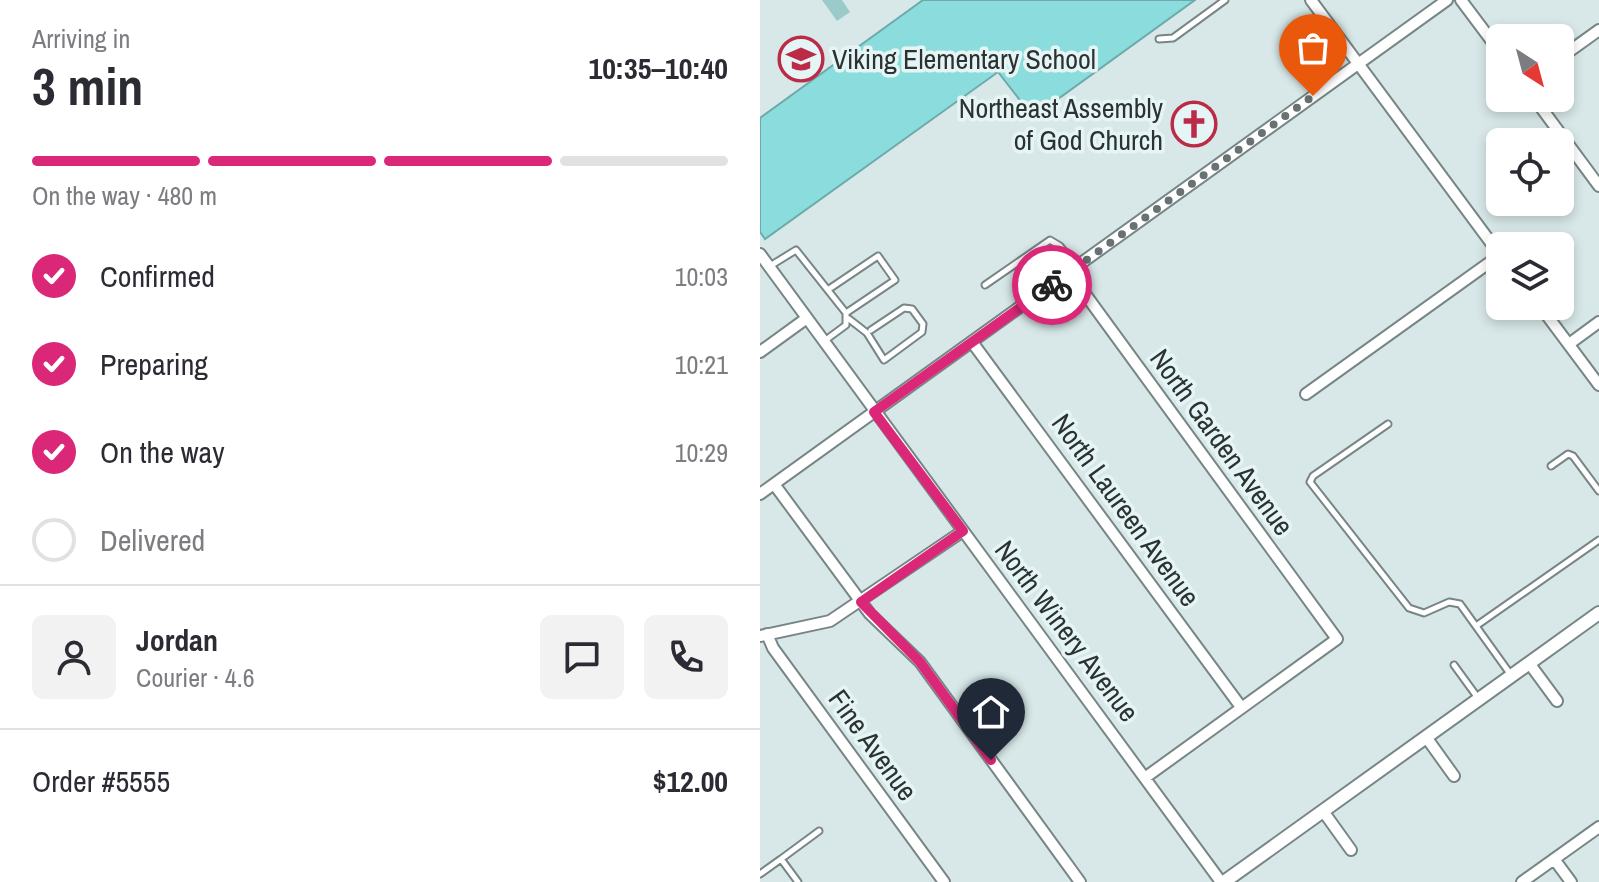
<!DOCTYPE html>
<html lang="en">
<head>
<meta charset="utf-8">
<style>
  :root { --surface:#fff; --page:#f2f2f3; --text:#2b2b33; --muted:#7c7c81; --line:#e1e1e2; --accent:#db2777 }
  body { margin:0; font-family:"Archivo Narrow",sans-serif; background:var(--page); color:var(--text); height:100vh; display:flex; flex-direction:column; font-size:30px; white-space:nowrap }
  * { box-sizing:border-box; margin:0 }
  p { font-size:26px; color:var(--muted) }
  .icon { flex:none; width:44px; height:44px; fill:none; stroke:currentColor; stroke-width:2; stroke-linecap:round; stroke-linejoin:round }
  .map { position:relative; flex:1; overflow:hidden }
  .details { display:flex; flex-direction:column; background:var(--surface); width:760px }
  .details>* { flex:none }
  .needle { width:52px; rotate:144deg }
  .buttons { position:absolute; left:726px; top:24px; display:grid; gap:16px }
  .buttons a { display:grid; place-items:center; width:88px; height:88px; border-radius:12px; background:var(--surface); box-shadow:0 4px 12px #0003; font-size:40px }
  .pin { position:absolute; display:grid; place-items:center; width:68px; height:68px; color:#fff; margin:-82px -34px; border-radius:50% 50% 50% 0; rotate:-45deg; box-shadow:0 0 8px #0007 }
  .pin .icon { rotate:45deg }
  .courier { position:absolute; display:grid; place-items:center; width:80px; height:80px; margin:-40px; border:6px solid #db2777; border-radius:50%; background:#fff; color:#222; box-shadow:0 2px 10px #0007 }
  .headline em { font-style:normal; font-weight:700 }
  .headline div { display:flex; flex-direction:column-reverse }
  .headline { display:flex; align-items:center; justify-content:space-between; height:136px; padding:0 32px }
  h1 { font-size:52px; font-weight:700; line-height:60px }
  .bar { display:grid; grid-template-columns:repeat(4,1fr); gap:12px 8px; align-content:center; height:96px; padding:0 32px }
  .bar i { height:10px; border-radius:6px; background:var(--line) }
  .bar .selected { background:var(--accent) }
  .bar p { grid-column:span 4 }
  .line { display:flex; align-items:center; gap:20px; padding:0 32px; border-top:2px solid var(--line) }
  .line div { flex:1 }
  .round { display:grid; place-items:center; flex:none; width:84px; height:84px; border-radius:12px; background:var(--page) }
  ol { padding:0 32px; list-style:none }
  li { display:flex; align-items:center; gap:24px; height:88px }
  li p { margin-inline-start:auto }
  li .icon { padding:8px; border-radius:50%; background:var(--accent); color:#fff; stroke-width:4 }
  li:last-child { color:var(--muted) }
  li i { width:44px; height:44px; border:4px solid var(--line); border-radius:50% }
  main { display:flex; flex:1; min-height:0 }
  .map>svg:first-child { display:block }
</style>
</head>
<body>
<main>
<section class="details">
<div class="headline"><div><h1>3 min</h1><p>Arriving in</p></div><em>10:35–10:40</em></div>
<div class="bar"><i class="selected"></i><i class="selected"></i><i class="selected"></i><i></i><p>On the way · 480 m</p></div>
<ol>
<li><svg class="icon" aria-label="check" viewBox="0 0 24 24"><path d="M5 12l5 5 9-10"/></svg>Confirmed<p>10:03</p></li>
<li><svg class="icon" aria-label="check" viewBox="0 0 24 24"><path d="M5 12l5 5 9-10"/></svg>Preparing<p>10:21</p></li>
<li><svg class="icon" aria-label="check" viewBox="0 0 24 24"><path d="M5 12l5 5 9-10"/></svg>On the way<p>10:29</p></li>
<li><i></i>Delivered</li>
</ol>
<div class="line" style="height:144px"><a class="round"><svg class="icon" aria-label="person" viewBox="0 0 24 24"><circle cx="12" cy="8" r="4"/><path d="M4 21q1-7 8-7t8 7"/></svg></a><div><b>Jordan</b><p>Courier · 4.6</p></div><a class="round"><svg class="icon" aria-label="chat" viewBox="0 0 24 24"><path d="M4 5h16v11H9l-5 4z"/></svg></a><a class="round"><svg class="icon" aria-label="phone" viewBox="0 0 24 24"><path d="M5 4h4l2 5-3 2q2 4 5 5l2-3 5 2v4C11 20 4 13 5 4z"/></svg></a></div>
<div class="line" style="height:104px"><div>Order #5555</div><b>$12.00</b></div>
</section>
<div class="map">
<svg width="839" height="882" viewBox="0 0 839 882">
  <rect width="100%" height="100%" fill="#d8e8e8"/>
  <path fill="#9acaca" d="M62,0H82L90,12L77,21Z"/>
  <path fill="#8adddc" stroke="#6eaaa9" stroke-width="2" d="M163,0H435L273,117L238,72L5,239L0,232V118Z"/>
  <g fill="none" stroke-linecap="round" stroke-linejoin="round">
    <g stroke="#778585" stroke-width="9">
      <path id="service" d="M399,39L413,38L465,0
        M10,266L36,250L86,313V325L63,342
        M225,285L290,240L300,246L316,266
        M69,289L118,256L135,280L86,313
        M89,319L107,333L124,360L162,332L163,324L152,309L144,308L111,330
        M628,424L553,476L550,482L649,608L664,613L689,602L700,604L751,675
        M791,466L808,454L813,456L839,491
        M716,626L839,540
        M694,665L718,698
        M21,859L59,831
        M0,874L21,859L38,882"/>
    </g>
    <g stroke="#778585" stroke-width="14">
      <path id="minor" d="M701,0L740,52
        M800,58L839,30
        M774,98L839,186
        M0,254L461,882
        M309,272L577,639L386,777
        M780,306L839,385
        M212,342L481,707
        M809,344L839,322
        M0,352L47,318
        M546,394L740,255L551,0
        M14,484L110,614L160,662L320,882
        M0,494L687,0
        M7,634L13,648L184,882
        M0,636L70,621L203,531
        M769,663L797,701
        M666,737L694,776
        M563,811L591,850
        M794,859L811,882
        M762,882L839,827"/>
    </g>
    <g stroke="#778585" stroke-width="16">
      <path id="tertiary" d="M464,882L839,613"/>
    </g>
    <use href="#service" stroke="#fff" stroke-width="5"/>
    <use href="#minor" stroke="#fff" stroke-width="10"/>
    <use href="#tertiary" stroke="#fff" stroke-width="12"/>
  </g>
  <g fill="none" stroke-linecap="round" stroke-linejoin="round">
    <path stroke="#687272" stroke-width="8" stroke-dasharray="0 14.4" d="M292,285L553,96"/>
    <path stroke="#db2777" stroke-width="10" d="M231,760L160,662L101,602L203,531L114,412L292,285"/>
  </g>
  <defs>
    <g id="school-ring" transform="scale(2.3)"><circle r="9.5" fill="#e5f5f5" stroke="#bb2a46" stroke-width="1.5"/><path d="M0-5L7-2L0 1L-7-2ZM-4 1L0 2.5L4 1V4Q0 6-4 4Z" fill="#bb2a46"/></g>
    <g id="church-ring" transform="scale(2.3)"><circle r="9.5" fill="#e5f5f5" stroke="#bb2a46" stroke-width="1.5"/><path d="M-1.2-6h2.4v3.5h3.3v2.4h-3.3V6h-2.4V-.1h-3.3v-2.4h3.3Z" fill="#bb2a46"/></g>
  </defs>
  <g fill-rule="evenodd">
    <use href="#school-ring" x="41" y="59"/>
    <use href="#church-ring" x="434" y="124"/>
  </g>
  <g text-anchor="middle" stroke-width="7" stroke-linejoin="round" paint-order="stroke">
    <g font-size="28" fill="#2c3232" stroke="#e5f5f5" text-anchor="start">
      <text x="72" y="69">Viking Elementary School</text>
      <text x="403" y="118" text-anchor="end">Northeast Assembly<tspan x="403" dy="32">of God Church</tspan></text>
    </g>
    <g font-size="28" fill="#2c3232" stroke="#e5f5f5">
      <text transform="translate(462 442) rotate(54)" y="10">North Garden Avenue</text>
      <text transform="translate(366 510) rotate(54)" y="10">North Laureen Avenue</text>
      <text transform="translate(307 631) rotate(53)" y="10">North Winery Avenue</text>
      <text transform="translate(113 745) rotate(54)" y="10">Fine Avenue</text>
    </g>
  </g>
</svg>
<div class="buttons">
<a><svg class="needle" viewBox="-14 -14 28 28"><path d="M0-13l5 13h-10z" fill="#e53935"/><path d="M0 13l5-13h-10z" fill="#7c7c81"/></svg></a>
<a><svg class="icon" aria-label="locate" viewBox="0 0 24 24"><circle cx="12" cy="12" r="6"/><path d="M12 2v4M12 18v4M2 12h4M18 12h4"/></svg></a>
<a><svg class="icon" aria-label="layers" viewBox="0 0 24 24"><path d="M12 4l9 5-9 5-9-5zM3 14l9 5 9-5"/></svg></a>
</div>
<div class="pin" style="left:553px;top:96px;background:#ea580c"><svg class="icon" aria-label="bag" viewBox="0 0 24 24"><path d="M5 8h14l-1 12H6zM9 8a3 3 0 0 1 6 0"/></svg></div>
<div class="pin" style="left:231px;top:760px;background:#1f2937"><svg class="icon" aria-label="home" viewBox="0 0 24 24"><path d="M3 11l9-7 9 7M6 9v11h12V9"/></svg></div>
<div class="courier" style="left:292px;top:285px"><svg class="icon" aria-label="bike" viewBox="0 0 24 24"><circle cx="6" cy="16" r="4"/><circle cx="18" cy="16" r="4"/><path d="M6 16l4-8h5l3 8M10 8l3 8H6M13 5h3"/></svg></div>
</div>
</main>
</body>
</html>
